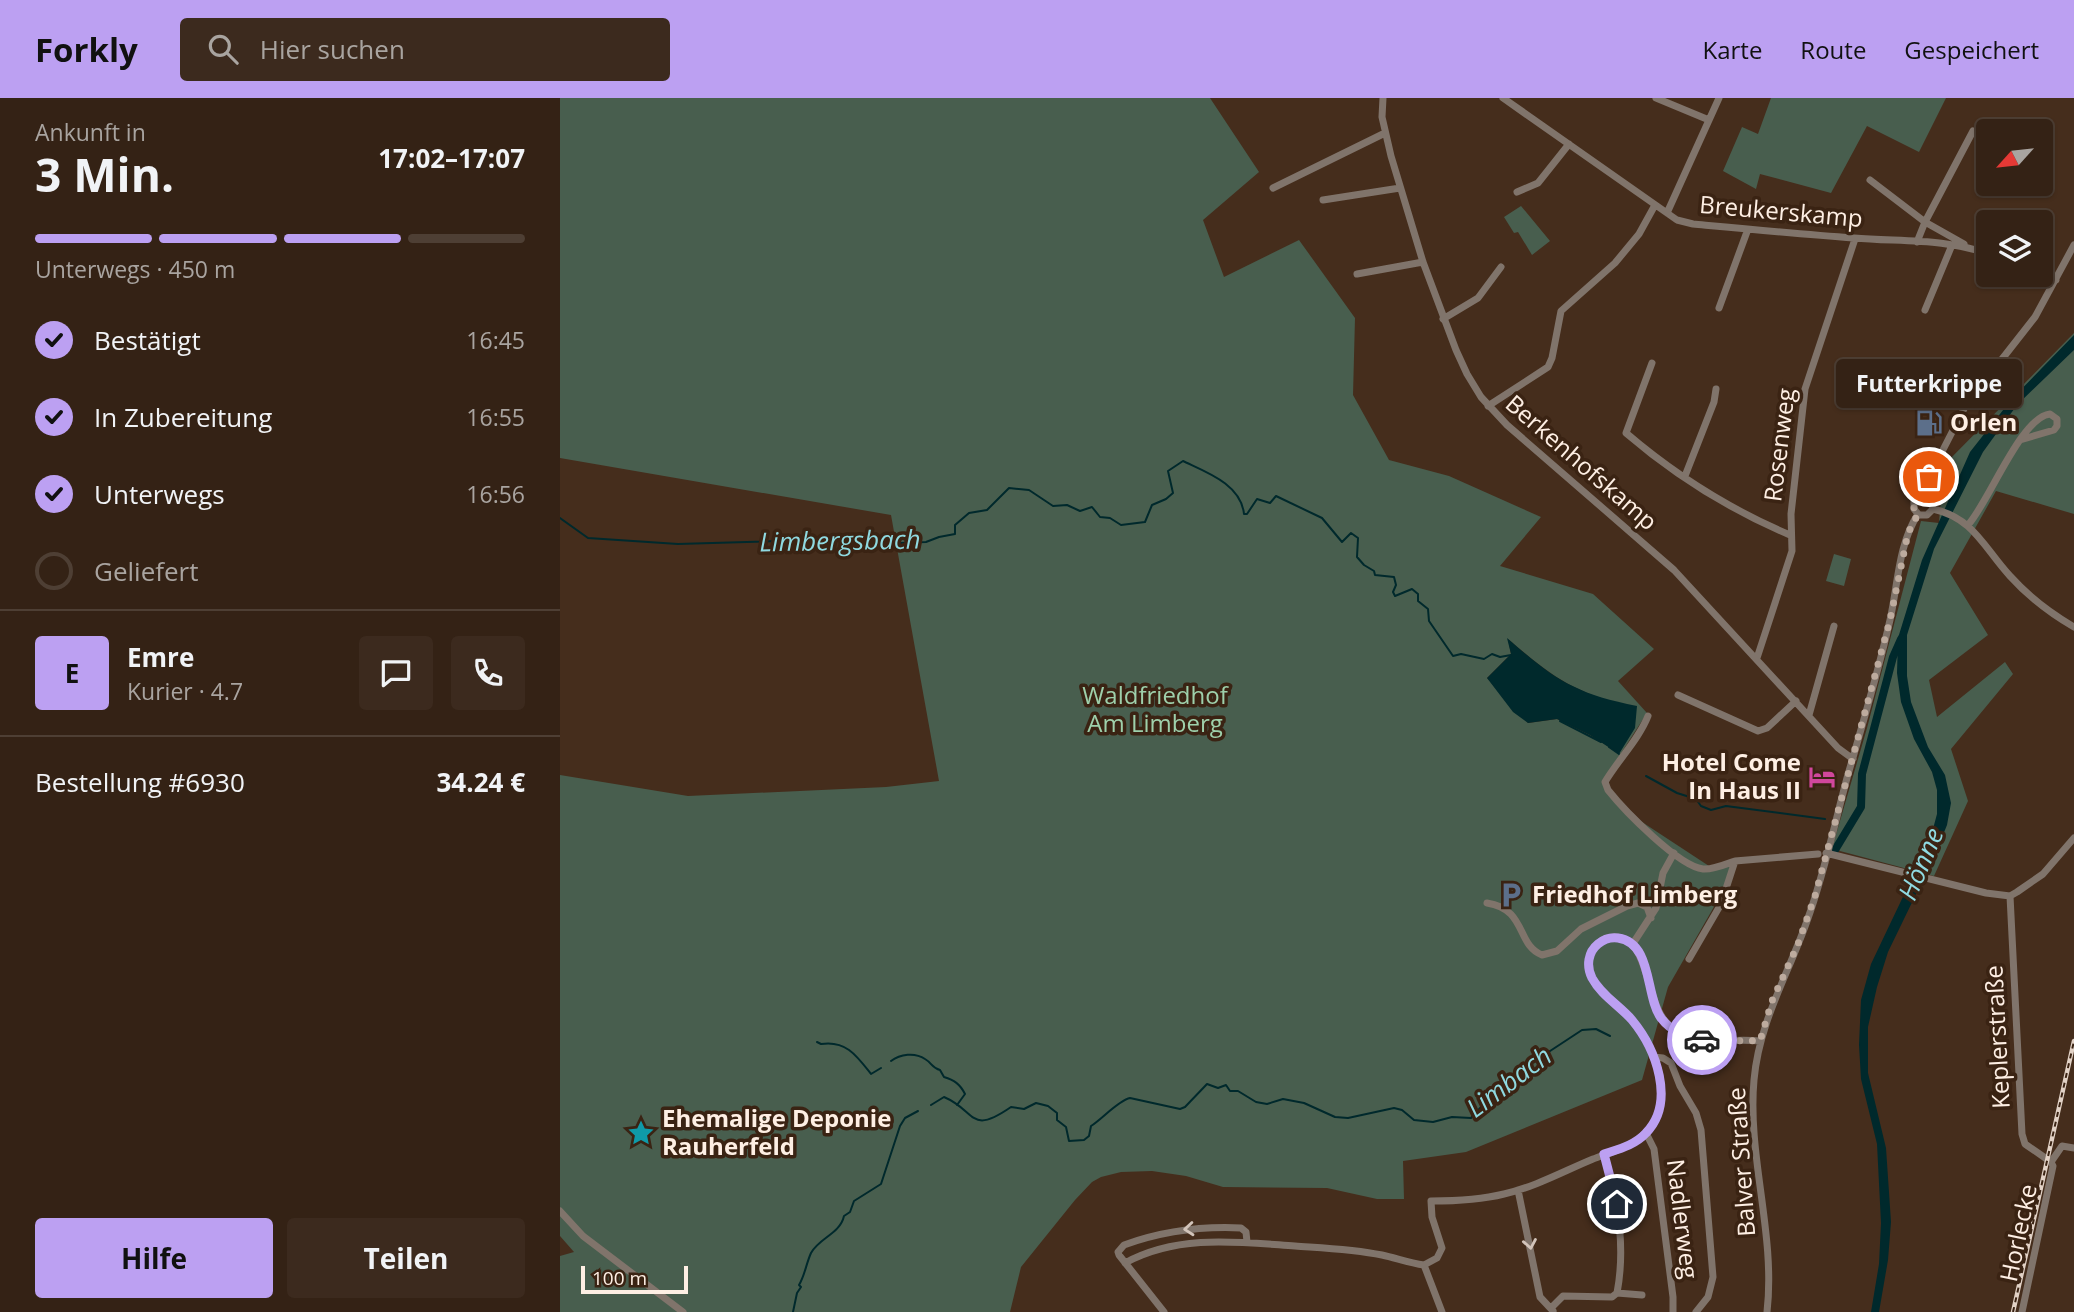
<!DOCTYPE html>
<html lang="de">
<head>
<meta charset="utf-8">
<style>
  :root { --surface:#342215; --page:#3c2a1e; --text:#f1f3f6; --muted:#a9a4a0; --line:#4e3f34; --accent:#bca0f2 }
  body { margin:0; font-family:"Open Sans",sans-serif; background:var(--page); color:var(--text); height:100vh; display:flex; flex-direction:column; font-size:26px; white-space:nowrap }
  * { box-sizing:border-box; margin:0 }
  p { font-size:23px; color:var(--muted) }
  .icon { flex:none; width:38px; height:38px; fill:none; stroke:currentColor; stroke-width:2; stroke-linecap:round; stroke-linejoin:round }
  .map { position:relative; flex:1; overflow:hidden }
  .sheet { display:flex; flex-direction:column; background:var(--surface); width:560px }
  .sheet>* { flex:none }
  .needle { width:46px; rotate:243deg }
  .tools { position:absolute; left:1416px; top:21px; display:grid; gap:14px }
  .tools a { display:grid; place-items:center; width:77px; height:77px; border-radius:7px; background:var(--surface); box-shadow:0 2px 5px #0004,0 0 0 2px var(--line); font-size:35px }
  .scale { position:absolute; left:21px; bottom:18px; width:107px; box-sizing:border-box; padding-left:7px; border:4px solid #feefe4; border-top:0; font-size:19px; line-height:24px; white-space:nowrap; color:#feefe4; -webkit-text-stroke:5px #3a2313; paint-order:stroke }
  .pin { position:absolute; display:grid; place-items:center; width:60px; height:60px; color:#fff; margin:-30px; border:4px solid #fff; border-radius:50%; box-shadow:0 2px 7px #0007 }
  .courier { position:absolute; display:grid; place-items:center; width:70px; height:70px; margin:-35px; border:5px solid #bca0f2; border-radius:50%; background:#fff; color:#222; box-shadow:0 2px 9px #0007 }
  .bubble { position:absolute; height:49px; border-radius:7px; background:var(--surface); box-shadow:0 2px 5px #0004,0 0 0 2px var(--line); font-size:23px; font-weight:700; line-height:49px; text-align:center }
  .head em { font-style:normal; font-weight:700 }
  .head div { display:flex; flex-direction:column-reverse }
  .head { display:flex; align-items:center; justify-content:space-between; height:119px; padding:0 35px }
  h1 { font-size:46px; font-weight:700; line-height:52px }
  .bar { display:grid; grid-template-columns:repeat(4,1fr); gap:10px 7px; align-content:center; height:84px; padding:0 35px }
  .bar i { height:9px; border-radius:5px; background:var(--line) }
  .bar .on { background:var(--accent) }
  .bar p { grid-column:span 4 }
  .line { display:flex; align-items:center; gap:18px; padding:0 35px; border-top:2px solid var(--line) }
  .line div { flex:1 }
  .round { display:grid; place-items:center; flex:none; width:74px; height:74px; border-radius:7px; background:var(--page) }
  ol { padding:0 35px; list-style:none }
  li { display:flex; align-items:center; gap:21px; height:77px }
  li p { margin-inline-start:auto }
  li .icon { padding:7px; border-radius:50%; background:var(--accent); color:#111; stroke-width:4 }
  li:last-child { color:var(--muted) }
  li i { width:38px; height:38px; border:4px solid var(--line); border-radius:50% }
  .button { display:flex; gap:14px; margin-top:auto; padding:14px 35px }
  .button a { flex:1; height:80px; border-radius:7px; background:var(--accent); color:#111; font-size:28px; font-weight:700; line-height:80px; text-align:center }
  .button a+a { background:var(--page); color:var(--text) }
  header { display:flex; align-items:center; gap:42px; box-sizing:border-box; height:98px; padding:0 35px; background:var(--accent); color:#111 }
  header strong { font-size:33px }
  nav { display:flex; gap:38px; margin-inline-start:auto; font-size:24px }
  .search { width:490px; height:63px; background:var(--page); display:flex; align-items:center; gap:18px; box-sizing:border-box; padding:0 24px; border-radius:7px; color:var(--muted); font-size:26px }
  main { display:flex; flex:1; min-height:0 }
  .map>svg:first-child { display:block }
</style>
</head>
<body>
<header>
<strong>Forkly</strong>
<div class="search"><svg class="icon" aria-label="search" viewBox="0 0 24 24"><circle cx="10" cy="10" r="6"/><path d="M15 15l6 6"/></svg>Hier suchen</div>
<nav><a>Karte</a><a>Route</a><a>Gespeichert</a></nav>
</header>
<main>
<section class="sheet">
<div class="head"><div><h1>3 Min.</h1><p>Ankunft in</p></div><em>17:02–17:07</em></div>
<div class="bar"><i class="on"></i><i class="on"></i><i class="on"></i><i></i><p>Unterwegs · 450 m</p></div>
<ol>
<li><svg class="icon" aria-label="check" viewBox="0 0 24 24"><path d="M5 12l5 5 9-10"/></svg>Bestätigt<p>16:45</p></li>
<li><svg class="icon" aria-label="check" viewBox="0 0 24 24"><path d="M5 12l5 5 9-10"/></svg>In Zubereitung<p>16:55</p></li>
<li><svg class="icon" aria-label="check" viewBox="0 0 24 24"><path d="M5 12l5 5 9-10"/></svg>Unterwegs<p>16:56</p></li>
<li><i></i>Geliefert</li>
</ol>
<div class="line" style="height:126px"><b class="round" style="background:var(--accent);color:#111">E</b><div><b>Emre</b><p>Kurier · 4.7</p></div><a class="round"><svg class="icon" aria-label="chat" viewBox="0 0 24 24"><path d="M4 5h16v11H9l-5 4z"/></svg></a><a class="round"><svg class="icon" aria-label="phone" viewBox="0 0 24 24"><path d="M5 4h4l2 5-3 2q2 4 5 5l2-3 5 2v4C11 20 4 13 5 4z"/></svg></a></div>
<div class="line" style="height:91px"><div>Bestellung #6930</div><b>34.24 €</b></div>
<div class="button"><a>Hilfe</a><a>Teilen</a></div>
</section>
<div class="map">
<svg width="1514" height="1214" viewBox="0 0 1514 1214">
  <rect width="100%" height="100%" fill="#452d1c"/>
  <path fill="#485e4e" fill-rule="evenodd" d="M0,0H650L699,74L643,122L664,179L739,142L795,220L793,297L829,362L889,378L981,419L940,468L1033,496L1094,551L1058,583L1087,615L1042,685L1082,724L1149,768L1170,769L1163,793L1108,889L1082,982L906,1054L843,1063L844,1101H817L767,1090L663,1089L626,1078L592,1073L561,1074L541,1079L532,1084L515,1102L461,1169L450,1214H0V1158L14,1154L0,1138V677L128,698L326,689L379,683L331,417L0,360ZM948,541C982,570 1003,588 1046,602L1059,655L1030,637L997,621L968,625L927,580L951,556Z
    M1211,0H1386L1359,54L1307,28L1271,95L1200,76L1196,91L1163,73L1182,29L1198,36Z
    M961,108L990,143L972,157L958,134L954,135L944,119Z
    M1514,235V416L1436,393L1390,475L1428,537L1369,582L1377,619L1445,564L1453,576L1391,651L1408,703L1374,778L1280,753L1273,747L1307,630L1361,423L1379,425L1381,400L1372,392L1388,363Z
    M1274,456L1291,461L1284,488L1266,483Z"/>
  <path fill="#00292c" d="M1514,237V252L1457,307L1423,354L1374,451L1347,537V578L1351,604L1368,649L1385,677L1391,705L1387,727L1374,759L1328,854L1317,889L1308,929V975L1326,1050L1331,1124L1328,1162L1319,1214H1311L1319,1166L1321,1125L1317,1046L1301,981L1299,947L1301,902L1311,866L1370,742L1377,716V692L1372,674L1354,641L1341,604L1337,575L1338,540L1362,462L1410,354L1451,302Z
    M947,540C994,581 1015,596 1077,608L1075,630L1059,656L1030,637L997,621L968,625L953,614L927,580L951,556Z"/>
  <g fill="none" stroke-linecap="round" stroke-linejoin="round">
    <path stroke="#00292c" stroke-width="2" d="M0,420L28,440L118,446L286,441L340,445L366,444L379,439L395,436V427L409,415L427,412L449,390L469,392L493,408L507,407L520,413L532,409L540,419L550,420L561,427L585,424L592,407L606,401L613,395L608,373L623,363C646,374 681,386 684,416H687L697,401L710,405L716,398L762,420L782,444L791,435L798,440L797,459L804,467L814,473L815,477L834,479L836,487L833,494L835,498L852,491L858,496V503L868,511L869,523L893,558L901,556L924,561L932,556L940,559L951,557
      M1000,623L1041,644
      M1049,649L1059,656
      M1086,678L1117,695L1136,701L1141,708L1151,712L1166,708L1265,721
      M257,944L261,946C286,942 297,958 311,976L321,970
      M331,963C340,956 355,954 365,961C372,965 372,970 380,972L384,979C394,982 400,986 405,996L397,1007
      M371,1007L384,999C417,1013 409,1038 451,1009L464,1011L476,1005L488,1008L497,1015V1022L506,1029L509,1043L524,1042L529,1038L531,1028C542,1021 559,1002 570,1000L620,1011L625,1009L647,986L658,990L666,987L670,993H678L696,1004L707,1006L723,1001L744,1005L775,1019L788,1020L834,1010L842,1012L854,1022L873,1024L892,1019L911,1020L946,982L1022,932L1036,931L1050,938
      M233,1214L237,1195L241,1189L239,1187C245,1177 246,1166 251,1155C259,1140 280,1136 284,1118L290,1114L294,1103L321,1086L340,1028L345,1020L358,1013"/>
    <path stroke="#00292c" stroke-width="8" d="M1275,752L1301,709L1302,676L1333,559L1341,541"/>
    <path stroke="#80746b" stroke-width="7" d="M823,0L822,19L831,58L863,164L896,252L907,276L921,299L947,327L1114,472L1278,650L1293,661
      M943,0L1117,122L1133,126C1187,131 1240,136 1294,140C1339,144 1386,140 1428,156
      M1096,0L1149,22
      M1310,82L1365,124L1404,146
      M713,90L825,35
      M957,94L978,85L1009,46
      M763,102L840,90
      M1107,115L1159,0
      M1357,144L1365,124L1413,33
      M797,176L863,164
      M1480,176L1496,182
      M1159,210L1188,131
      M1365,212L1392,147
      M883,221L918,200L941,169
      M1092,265L1066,335C1115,377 1171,412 1230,437
      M928,308L988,269L992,260L1001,213L1055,165L1079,136L1095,107
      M1125,378L1154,304L1156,291
      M1364,397L1371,401L1373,411
      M1373,411L1367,417H1359L1354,411V403L1364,397L1369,379L1406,307L1475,219L1514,147
      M1373,411C1414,420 1424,450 1450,478C1468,498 1490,515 1514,529
      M1408,427C1429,404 1461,319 1490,316L1497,321V328L1494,332L1460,342
      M1197,560L1232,453L1231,416L1245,291L1295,141
      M1118,597L1198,633L1207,630L1236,603
      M1249,617L1274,528
      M1088,618C1079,641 1058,662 1045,684L1048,692C1064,712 1118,768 1143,771C1153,772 1166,766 1175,763
      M1266,755L1426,795L1450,798L1457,794L1483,776L1514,740
      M1450,798L1462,1036L1465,1046L1491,1064
      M927,805C967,811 956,847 982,857L997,853L1021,831L1067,808L1078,805L1087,809L1091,820
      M1072,847L1096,810L1103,775L1114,755
      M1129,861L1161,806L1175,763L1258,756
      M1093,959L1103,960L1111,965L1120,988L1136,1015L1141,1032L1153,1179L1148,1199L1136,1214
      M1086,1035L1094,1051L1113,1199V1214
      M1491,1064L1502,1048L1514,1050
      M958,1092L980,1199L993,1213
      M0,1113L23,1138L123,1214
      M565,1165C618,1136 678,1144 735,1148C764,1150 793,1151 822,1157C836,1160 849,1165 864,1167
      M864,1167L877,1160L882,1150L872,1119L871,1103C895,1103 920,1102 944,1096C975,1089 1004,1073 1033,1061C1049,1055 1068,1050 1081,1039C1092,1030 1099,1018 1101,1003C1105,974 1087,937 1067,917C1055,905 1039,894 1031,878C1024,861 1034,840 1054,839C1092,838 1083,910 1113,931C1138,949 1171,940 1200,943
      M864,1167L882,1214
      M1057,1195L1082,1197
      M991,1210L1003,1198L1052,1199L1057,1195C1066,1148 1058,1101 1044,1057
      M604,1214L559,1157L558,1154L564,1147C603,1133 640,1128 681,1130L686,1134L687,1144
      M1207,1214C1216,1136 1187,1058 1194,982C1199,924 1228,877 1247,823C1264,777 1274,728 1287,680C1302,628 1318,575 1330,522C1338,487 1338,447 1358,416
      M1462,1214L1493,1068L1491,1064"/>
    <g stroke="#e2d2c6" stroke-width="4.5">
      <path id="rail" d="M1453,1214L1514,943"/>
    </g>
    <use href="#rail" stroke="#3a2313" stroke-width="2" stroke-dasharray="5" stroke-linecap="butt"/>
  </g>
  <defs><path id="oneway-chevron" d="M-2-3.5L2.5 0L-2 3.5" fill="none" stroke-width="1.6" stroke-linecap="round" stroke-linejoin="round" transform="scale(1.75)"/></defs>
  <g stroke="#d2c4ba">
    <use href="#oneway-chevron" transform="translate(629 1131) rotate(175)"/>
    <use href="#oneway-chevron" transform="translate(970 1146) rotate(80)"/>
  </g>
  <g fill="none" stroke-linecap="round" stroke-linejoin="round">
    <path stroke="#bdab9e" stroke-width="7" stroke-dasharray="0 12.6" d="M1142,942L1200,943L1212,903L1238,846L1255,798L1330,522L1348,435L1358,416L1354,411V403L1364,397L1369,379"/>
    <path stroke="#bca0f2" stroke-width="9" d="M1057,1106L1044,1056C1059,1051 1075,1047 1086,1035C1116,1004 1096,951 1072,922C1060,908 1041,897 1032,880C1026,868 1028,854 1038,846C1044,841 1051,839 1058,840C1093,845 1085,898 1101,920C1111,933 1127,940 1142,942"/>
  </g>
  <defs>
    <g id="fuel-bare" transform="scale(2.1)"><path d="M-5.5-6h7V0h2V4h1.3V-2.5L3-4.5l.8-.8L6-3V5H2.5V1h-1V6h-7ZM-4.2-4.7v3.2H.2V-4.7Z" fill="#5c6f8a" stroke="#3a2313" stroke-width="2.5" paint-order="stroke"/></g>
    <g id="hotel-bare" transform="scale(2.1)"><path d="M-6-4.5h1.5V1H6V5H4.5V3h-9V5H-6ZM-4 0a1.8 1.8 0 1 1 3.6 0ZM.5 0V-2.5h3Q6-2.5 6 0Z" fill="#d1479c" stroke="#3a2313" stroke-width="2.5" paint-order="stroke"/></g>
    <g id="parking-bare" transform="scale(2.1)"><path d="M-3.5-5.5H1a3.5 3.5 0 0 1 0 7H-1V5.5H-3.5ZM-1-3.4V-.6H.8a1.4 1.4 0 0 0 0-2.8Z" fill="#5c6f8a" stroke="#3a2313" stroke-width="2.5" paint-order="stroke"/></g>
    <g id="sight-bare" transform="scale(2.1)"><path d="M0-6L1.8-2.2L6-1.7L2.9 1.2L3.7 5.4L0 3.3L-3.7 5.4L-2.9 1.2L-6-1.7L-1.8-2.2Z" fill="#0f9aa8" stroke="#3a2313" stroke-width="2.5" paint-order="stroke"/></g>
  </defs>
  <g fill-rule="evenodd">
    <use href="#fuel-bare" x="1369" y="325"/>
    <use href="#hotel-bare" x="1262" y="679"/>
    <use href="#parking-bare" x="951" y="797"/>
    <use href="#sight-bare" x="81" y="1035"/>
  </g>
  <g text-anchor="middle" stroke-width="7" stroke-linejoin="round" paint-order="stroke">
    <g font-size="24" fill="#feefe4" stroke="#3a2313">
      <text transform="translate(1221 114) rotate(5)" y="8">Breukerskamp</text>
      <text transform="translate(1220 347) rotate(-83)" y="8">Rosenweg</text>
      <text transform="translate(1021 365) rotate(41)" y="8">Berkenhofskamp</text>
      <text transform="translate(1438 939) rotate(-93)" y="8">Keplerstraße</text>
      <text transform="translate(1182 1064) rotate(-94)" y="8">Balver Straße</text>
      <text transform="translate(1122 1121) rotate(83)" y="8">Nadlerweg</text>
      <text transform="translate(1459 1135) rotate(-78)" y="8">Horlecke</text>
    </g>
    <g font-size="24" font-weight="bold" fill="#feefe4" stroke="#3a2313" text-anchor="start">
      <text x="1390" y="333">Orlen</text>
      <text x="1241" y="673" text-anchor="end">Hotel Come<tspan x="1241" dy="28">In Haus II</tspan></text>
      <text x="972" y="805">Friedhof Limberg</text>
      <text x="102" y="1029">Ehemalige Deponie<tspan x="102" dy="28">Rauherfeld</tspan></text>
    </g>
    <g font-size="24" fill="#9ed0ab" stroke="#3a2313">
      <text x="595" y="606">Waldfriedhof<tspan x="595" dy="28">Am Limberg</tspan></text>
    </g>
    <g font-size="26" font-style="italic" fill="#8fd9e0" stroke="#3a2313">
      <text transform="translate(280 443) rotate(-1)" y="9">Limbergsbach</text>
      <text transform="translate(1361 766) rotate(-67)" y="9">Hönne</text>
      <text transform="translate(949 984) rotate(-37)" y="9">Limbach</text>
    </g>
  </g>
</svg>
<div class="tools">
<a><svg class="needle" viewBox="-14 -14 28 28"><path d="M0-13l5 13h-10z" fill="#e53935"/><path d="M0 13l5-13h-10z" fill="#a9a4a0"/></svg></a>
<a><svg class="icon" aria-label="layers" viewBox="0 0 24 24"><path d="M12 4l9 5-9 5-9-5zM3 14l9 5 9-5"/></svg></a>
</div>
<div class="scale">100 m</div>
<div class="pin" style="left:1369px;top:379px;background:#ea580c"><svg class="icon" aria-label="bag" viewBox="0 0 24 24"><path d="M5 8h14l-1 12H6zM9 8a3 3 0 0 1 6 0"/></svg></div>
<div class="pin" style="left:1057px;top:1106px;background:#1f2937"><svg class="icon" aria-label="home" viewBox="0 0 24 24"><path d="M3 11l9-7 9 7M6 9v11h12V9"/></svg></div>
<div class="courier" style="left:1142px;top:942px"><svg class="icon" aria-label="car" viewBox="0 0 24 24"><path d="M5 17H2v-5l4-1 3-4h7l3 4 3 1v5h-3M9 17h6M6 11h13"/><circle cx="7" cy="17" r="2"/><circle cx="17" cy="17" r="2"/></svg></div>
<div class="bubble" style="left:1276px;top:261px;width:186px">Futterkrippe</div>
</div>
</main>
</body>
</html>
